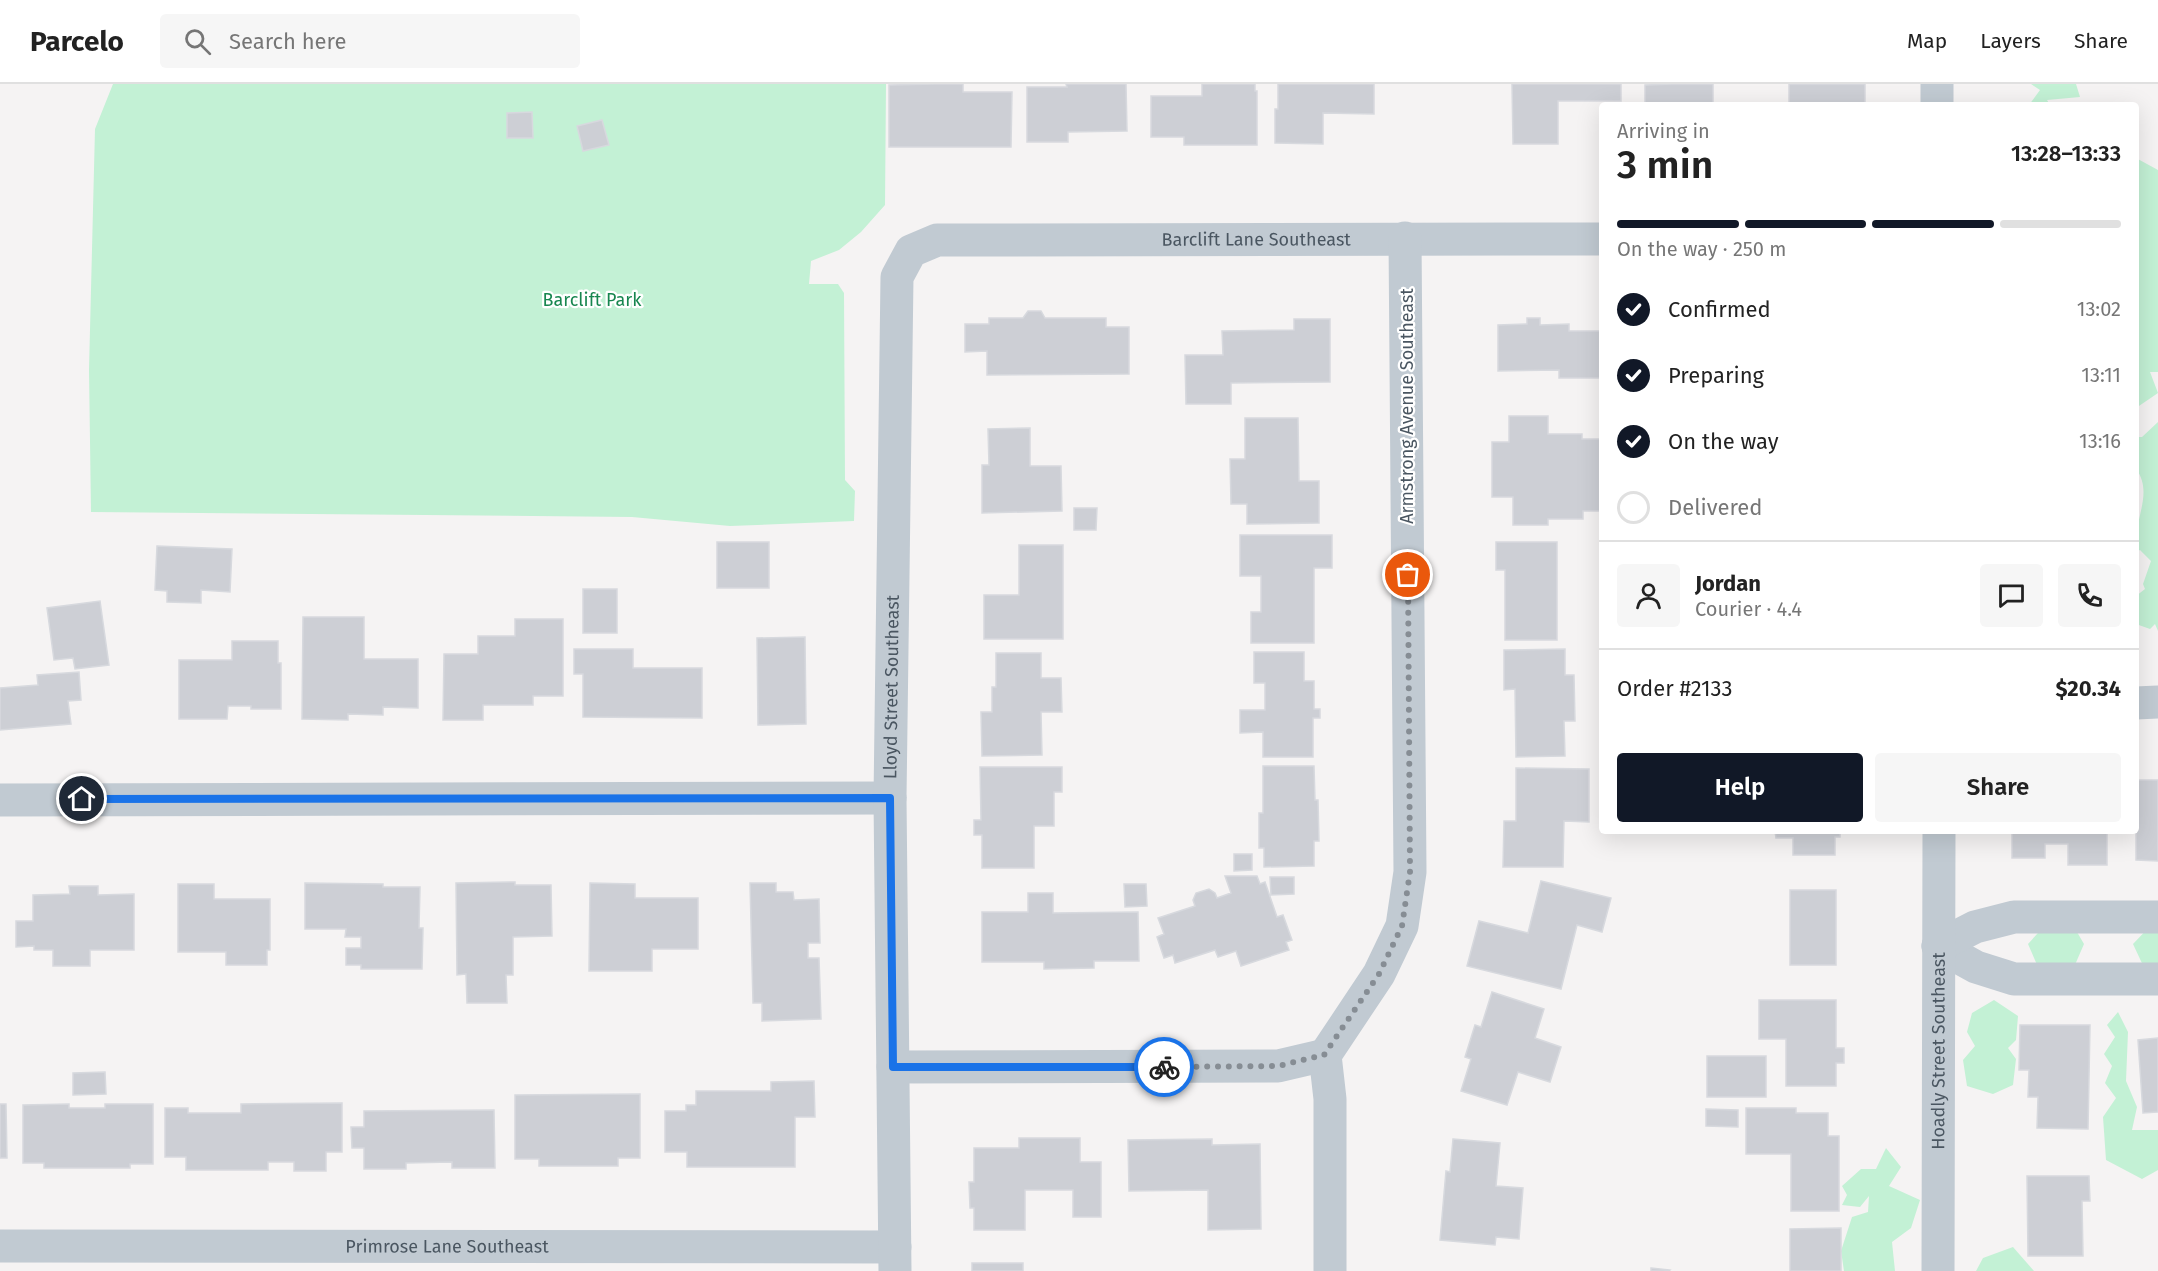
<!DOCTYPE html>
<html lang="en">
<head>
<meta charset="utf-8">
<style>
  :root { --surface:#fff; --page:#f6f6f6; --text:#222; --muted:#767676; --line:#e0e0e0; --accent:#111827 }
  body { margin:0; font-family:"Fira Sans",sans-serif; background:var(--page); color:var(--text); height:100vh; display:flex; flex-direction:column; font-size:22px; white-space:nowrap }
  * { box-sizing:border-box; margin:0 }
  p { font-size:20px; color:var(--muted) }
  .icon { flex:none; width:33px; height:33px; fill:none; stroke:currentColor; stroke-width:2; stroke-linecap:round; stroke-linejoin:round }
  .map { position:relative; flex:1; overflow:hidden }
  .panel { position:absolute; left:1599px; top:18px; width:540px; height:732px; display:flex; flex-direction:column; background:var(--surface); border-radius:6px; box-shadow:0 6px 24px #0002 }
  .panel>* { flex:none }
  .pin { position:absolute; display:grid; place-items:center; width:51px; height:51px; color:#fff; margin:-26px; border:3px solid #fff; border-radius:50%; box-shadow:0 2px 6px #0007 }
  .courier { position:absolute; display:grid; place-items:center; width:60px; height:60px; margin:-30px; border:4px solid #1a73e8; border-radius:50%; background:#fff; color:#222; box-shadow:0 2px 8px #0007 }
  .head em { font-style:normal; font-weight:600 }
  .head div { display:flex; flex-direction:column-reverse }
  .head { display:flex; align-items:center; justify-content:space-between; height:102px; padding:0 18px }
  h1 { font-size:39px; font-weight:600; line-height:45px }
  .bar { display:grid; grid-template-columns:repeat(4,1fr); gap:9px 6px; align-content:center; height:72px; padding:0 18px }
  .bar i { height:8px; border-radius:4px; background:var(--line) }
  .bar .selected { background:var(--accent) }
  .bar p { grid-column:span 4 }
  .line { display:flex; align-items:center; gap:15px; padding:0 18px; border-top:2px solid var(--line) }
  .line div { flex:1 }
  .round { display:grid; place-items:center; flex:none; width:63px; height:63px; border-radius:6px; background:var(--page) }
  ol { padding:0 18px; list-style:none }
  li { display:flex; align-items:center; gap:18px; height:66px }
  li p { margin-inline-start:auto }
  li .icon { padding:6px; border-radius:50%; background:var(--accent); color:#fff; stroke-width:4 }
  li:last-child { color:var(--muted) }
  li i { width:33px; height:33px; border:3px solid var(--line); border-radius:50% }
  .cta { display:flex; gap:12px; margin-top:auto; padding:12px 18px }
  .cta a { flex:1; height:69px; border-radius:6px; background:var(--accent); color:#fff; font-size:24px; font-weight:600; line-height:69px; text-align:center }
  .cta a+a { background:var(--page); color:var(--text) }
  header { display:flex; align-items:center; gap:36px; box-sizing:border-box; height:84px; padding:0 30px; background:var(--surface); border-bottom:2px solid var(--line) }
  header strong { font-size:28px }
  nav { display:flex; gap:33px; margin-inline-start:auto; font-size:21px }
  .search { width:420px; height:54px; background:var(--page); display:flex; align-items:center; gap:15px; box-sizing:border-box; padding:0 21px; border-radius:6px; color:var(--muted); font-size:22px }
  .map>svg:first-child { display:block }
</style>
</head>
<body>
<header>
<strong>Parcelo</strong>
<div class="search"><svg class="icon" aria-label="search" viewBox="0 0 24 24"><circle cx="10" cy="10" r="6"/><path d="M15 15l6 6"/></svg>Search here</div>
<nav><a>Map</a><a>Layers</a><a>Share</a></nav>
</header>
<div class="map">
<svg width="2158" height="1187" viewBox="0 0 2158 1187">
  <rect width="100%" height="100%" fill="#f5f3f3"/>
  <path fill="#c3f1d5" d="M113,0H886L885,121L861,148L839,166L811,177L809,200H838L844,209L845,396L855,407L854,437L730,442L632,433L91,428L89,286L95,45Z
    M2031,0H2076L2080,13L2047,16L2050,21H2029L2040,6Z
    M2136,74L2158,86V288H2150L2158,309L2136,324L2139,314L2136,311Z
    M2158,338V547L2155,540L2150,545L2136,540V512L2145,505L2143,500L2151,477L2140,466L2136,468V440H2138C2142,421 2149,402 2136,385V353H2142Z
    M2070,836L2084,860L2071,890H2041L2028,860L2048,838Z
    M2154,838L2158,839V890H2147L2133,860Z
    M1994,916L2018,932L2016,956L2008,964L2016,975L2013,1001L1993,1010L1967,1002L1963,976L1975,962L1967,948L1972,929Z
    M2118,928L2128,948L2126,997L2137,1023L2132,1046H2158V1086L2142,1095L2106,1076L2103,1033L2116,1014L2105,999L2112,982L2104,970L2115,953L2107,941Z
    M1886,1064L1901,1083L1889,1102L1920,1116L1911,1144L1892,1158L1895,1187H1844L1841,1167L1852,1133L1868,1128L1869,1112L1860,1123L1842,1121L1847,1111L1842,1102L1861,1085H1876Z
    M2013,1163L2034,1187H1976L1983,1174Z"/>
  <path fill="#cdcfd5" stroke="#d7d9de" stroke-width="1.5" d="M935,0H963V8H1012L1011,63H889V1Z
    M1066,0H1126L1127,47L1068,48V58H1027V3H1067Z
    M1202,0H1255V7H1257V61H1184V53H1151V12H1202Z
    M1278,0H1374V30L1323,29V60L1275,59V25H1278Z
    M1512,0H1621V17H1558V60H1513Z
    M1672,0H1713V21H1645V1Z
    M1789,0H1865V21H1789Z
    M532,28L533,54H507V29Z
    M602,36L609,61L583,67L577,42Z
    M1028,227H1041L1045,234H1106V243H1129V290L987,291V267L965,268V240H989V234H1023Z
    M1527,234H1540V241L1569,240V247H1602V294H1559V286L1498,287V241L1527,240Z
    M1294,235H1330V298L1231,299V320H1186L1185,271H1223L1222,247L1294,246Z
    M1509,332H1548V350H1582V355H1602V427H1583V435H1548V441H1513V413H1492V358H1509Z
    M1245,334H1298L1299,397H1319V439L1247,440V420H1231L1230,375H1245Z
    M1030,344V382H1061L1062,427L982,429V381H989L988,345Z
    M1074,424H1097L1096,446H1074Z
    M1240,451H1332V484H1314V559H1251V528H1261V492H1240Z
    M717,458H769V504H717Z
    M1496,458H1557V556H1505V486H1496Z
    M1019,461H1063V555H984V511H1019Z
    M157,462L232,465L230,508L201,506V519L167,518V507L155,506Z
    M583,505H617V549H583Z
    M100,517L109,581L75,585L73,574L54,576L47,524Z
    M303,533H364V575H418V624L383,623V631L348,630V636L302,635Z
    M515,535H563V612H533V621H483V636H443L444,570H478V552H515Z
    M805,553L806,640L758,641L757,554Z
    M232,557H278V579H281V625H251V622H228L227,635H179V576H232Z
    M574,565H633V584H702V634L583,633V590H574Z
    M1565,565V591H1574L1575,637H1564L1565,672L1516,673L1515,605L1504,606V566Z
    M1254,568H1304V597H1314V625H1320V634H1313V673H1263V648L1240,649V626H1265V599H1254Z
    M996,569H1041V594H1061L1062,628H1041L1042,671L982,672L981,628H992V603H996Z
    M79,588L81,616L68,617L71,640L0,646V604L38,601L37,591Z
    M1263,682H1314L1315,716H1318L1319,757H1314V782L1264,783V764H1259V729H1263Z
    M980,683H1062V708H1054V742H1034V784H982V751H974V736H981Z
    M1516,684L1589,685V738L1564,737L1563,783H1503L1504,737H1516Z
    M2136,696H2158V777L2136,776Z
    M1775,747H1840V753H1835V771H1793V754H1776Z
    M2012,747H2107V781H2068V760H2045V774H2012Z
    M1234,770H1252V786L1234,787Z
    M1225,792H1257L1260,800L1265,798L1277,833L1283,831L1292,856L1286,858L1289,866L1241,882L1236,867L1218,873L1215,866L1175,879L1173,871L1164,874L1157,853L1164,850L1158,834L1195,822L1193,816L1196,809L1209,805L1215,809L1217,814L1231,809Z
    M1270,793H1294V810L1271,811Z
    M1541,797L1611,814L1602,848L1577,841L1561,905L1467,882L1479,837L1528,849Z
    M515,798V801H551L552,852L513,853V891H506L507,919H467L466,890L457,891L456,799Z
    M305,799L383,800V803H420L419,844H423L422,885H361V881H346V864H361V853H345L346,845H305Z
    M590,799L635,800V814H698V865H652V887H589Z
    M750,799H776V808H793L794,816L819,815L820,859H808V874H819L821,935L762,937V919H753Z
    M178,800H214V815H270V866H267V881H226V868H178Z
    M1124,800H1146L1147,822L1125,823Z
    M69,802H98V811L134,810V866H90V882H53V866H34V862L16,863V837H33V811L70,810Z
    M1790,806H1836V881H1790Z
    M1028,809H1053V829L1138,828L1139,877H1094V884L1044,885V878H982V828H1028Z
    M1492,908L1544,925L1535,954L1561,963L1550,998L1518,988L1507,1021L1461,1007L1471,975L1465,973L1475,941L1481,943Z
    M1759,916H1836V964H1844V979H1836V1002H1786V955H1759Z
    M2020,941H2090L2088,1045L2037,1044L2038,1013H2028L2029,986H2019Z
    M2158,954V1028L2143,1029L2138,956Z
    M1707,972H1766V1013H1707Z
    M105,988L106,1010L73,1011V989Z
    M814,997L815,1033H795V1083H687V1068H665V1027H686V1021H696V1007H771V998Z
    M640,1010V1074H618V1082H539V1075H515V1011Z
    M342,1019V1068H326V1087H294V1078H268V1086H186V1073H165V1024H188V1029H241V1020Z
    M0,1020H6L7,1074H0Z
    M69,1020V1024H105V1020H153V1080H130V1084H44V1079H23V1021Z
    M1746,1024H1796V1029H1828V1052H1839V1127H1791V1070H1746Z
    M1706,1025L1738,1026V1043L1706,1042Z
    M494,1026L495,1084H452V1078L406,1079V1085H364V1064H352L351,1043H364V1027Z
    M1019,1054H1080V1078H1101V1133H1073V1106H1025V1146H974V1124H970L969,1098H974V1064H1019Z
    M1212,1055V1061L1260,1060L1261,1145L1208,1146V1106L1129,1107L1128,1056Z
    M1453,1055L1500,1059L1496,1102L1523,1104L1519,1155L1496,1153L1495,1161L1440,1156L1446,1087L1450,1088Z
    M2027,1092H2089L2090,1117H2082L2083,1172H2028Z
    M1841,1144V1187H1790V1145Z
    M972,1179H1023V1187H972Z
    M1651,1184L1670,1186L1669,1187H1651Z"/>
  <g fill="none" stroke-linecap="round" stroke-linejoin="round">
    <g stroke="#c1cad2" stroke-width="33">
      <path d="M2136,619L2158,618"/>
      <path d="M0,716L890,714"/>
      <path d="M1938,862L1976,883L2014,895H2158"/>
      <path d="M1938,862L1975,843L2014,833H2158"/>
      <path d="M893,983L1278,982L1325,971"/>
      <path id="s1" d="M0,1162L895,1163"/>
      <path id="s2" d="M895,1187L890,714L897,193L911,167L937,156L1602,155"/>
      <path d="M1330,1187V1015L1325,971L1379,890L1402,842L1410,788L1405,154"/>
    </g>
    <g stroke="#c1cad2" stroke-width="33">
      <path d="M1937,21V0"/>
      <path id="s3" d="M1938,1187L1939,747"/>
    </g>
  </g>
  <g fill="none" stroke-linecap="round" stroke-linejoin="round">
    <path stroke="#868d94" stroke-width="6" stroke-dasharray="0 10.8" d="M1164,983L1278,982L1324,971L1379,890L1402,842L1410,788L1408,491"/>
    <path stroke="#1a73e8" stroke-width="8" d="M82,715L890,714L893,983H1164"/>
  </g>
  <g text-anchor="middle" stroke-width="4.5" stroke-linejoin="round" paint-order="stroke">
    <g font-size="18" fill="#4a5661" stroke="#fff">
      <text dy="6" stroke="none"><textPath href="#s2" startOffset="1371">Barclift Lane Southeast</textPath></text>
      <text transform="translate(1407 322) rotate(-90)" y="6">Armstrong Avenue Southeast</text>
      <text dy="6" stroke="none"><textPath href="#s2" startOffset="584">Lloyd Street Southeast</textPath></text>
      <text dy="6" stroke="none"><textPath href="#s3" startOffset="220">Hoadly Street Southeast</textPath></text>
      <text dy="6" stroke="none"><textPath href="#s1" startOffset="447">Primrose Lane Southeast</textPath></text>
    </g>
    <g font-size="18" fill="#17864f" stroke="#fff">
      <text x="592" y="222">Barclift Park</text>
    </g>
  </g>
</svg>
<div class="pin" style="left:1408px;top:491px;background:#ea580c"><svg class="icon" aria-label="bag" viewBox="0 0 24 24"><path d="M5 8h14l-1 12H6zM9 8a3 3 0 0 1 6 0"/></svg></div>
<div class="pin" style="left:82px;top:715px;background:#1f2937"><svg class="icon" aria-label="home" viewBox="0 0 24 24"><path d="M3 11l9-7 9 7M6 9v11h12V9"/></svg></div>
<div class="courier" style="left:1164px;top:983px"><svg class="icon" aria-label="bike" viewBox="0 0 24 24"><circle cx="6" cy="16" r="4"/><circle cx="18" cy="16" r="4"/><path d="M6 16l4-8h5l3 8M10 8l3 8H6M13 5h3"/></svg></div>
<section class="panel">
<div class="head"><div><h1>3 min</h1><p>Arriving in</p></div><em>13:28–13:33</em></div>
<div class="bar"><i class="selected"></i><i class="selected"></i><i class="selected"></i><i></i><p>On the way · 250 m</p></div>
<ol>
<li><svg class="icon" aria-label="check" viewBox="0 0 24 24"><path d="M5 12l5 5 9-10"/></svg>Confirmed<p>13:02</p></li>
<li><svg class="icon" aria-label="check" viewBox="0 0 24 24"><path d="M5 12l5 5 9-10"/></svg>Preparing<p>13:11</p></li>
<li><svg class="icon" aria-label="check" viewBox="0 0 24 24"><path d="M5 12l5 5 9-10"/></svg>On the way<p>13:16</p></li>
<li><i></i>Delivered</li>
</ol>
<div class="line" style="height:108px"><a class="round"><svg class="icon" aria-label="person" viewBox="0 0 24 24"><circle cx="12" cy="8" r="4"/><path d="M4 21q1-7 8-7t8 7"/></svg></a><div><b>Jordan</b><p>Courier · 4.4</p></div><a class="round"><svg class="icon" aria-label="chat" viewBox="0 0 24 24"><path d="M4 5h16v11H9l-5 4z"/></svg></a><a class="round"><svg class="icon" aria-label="phone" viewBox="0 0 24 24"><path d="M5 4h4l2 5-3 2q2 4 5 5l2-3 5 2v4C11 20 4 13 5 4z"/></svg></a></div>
<div class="line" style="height:78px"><div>Order #2133</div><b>$20.34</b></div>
<div class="cta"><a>Help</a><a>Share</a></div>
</section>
</div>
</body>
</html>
